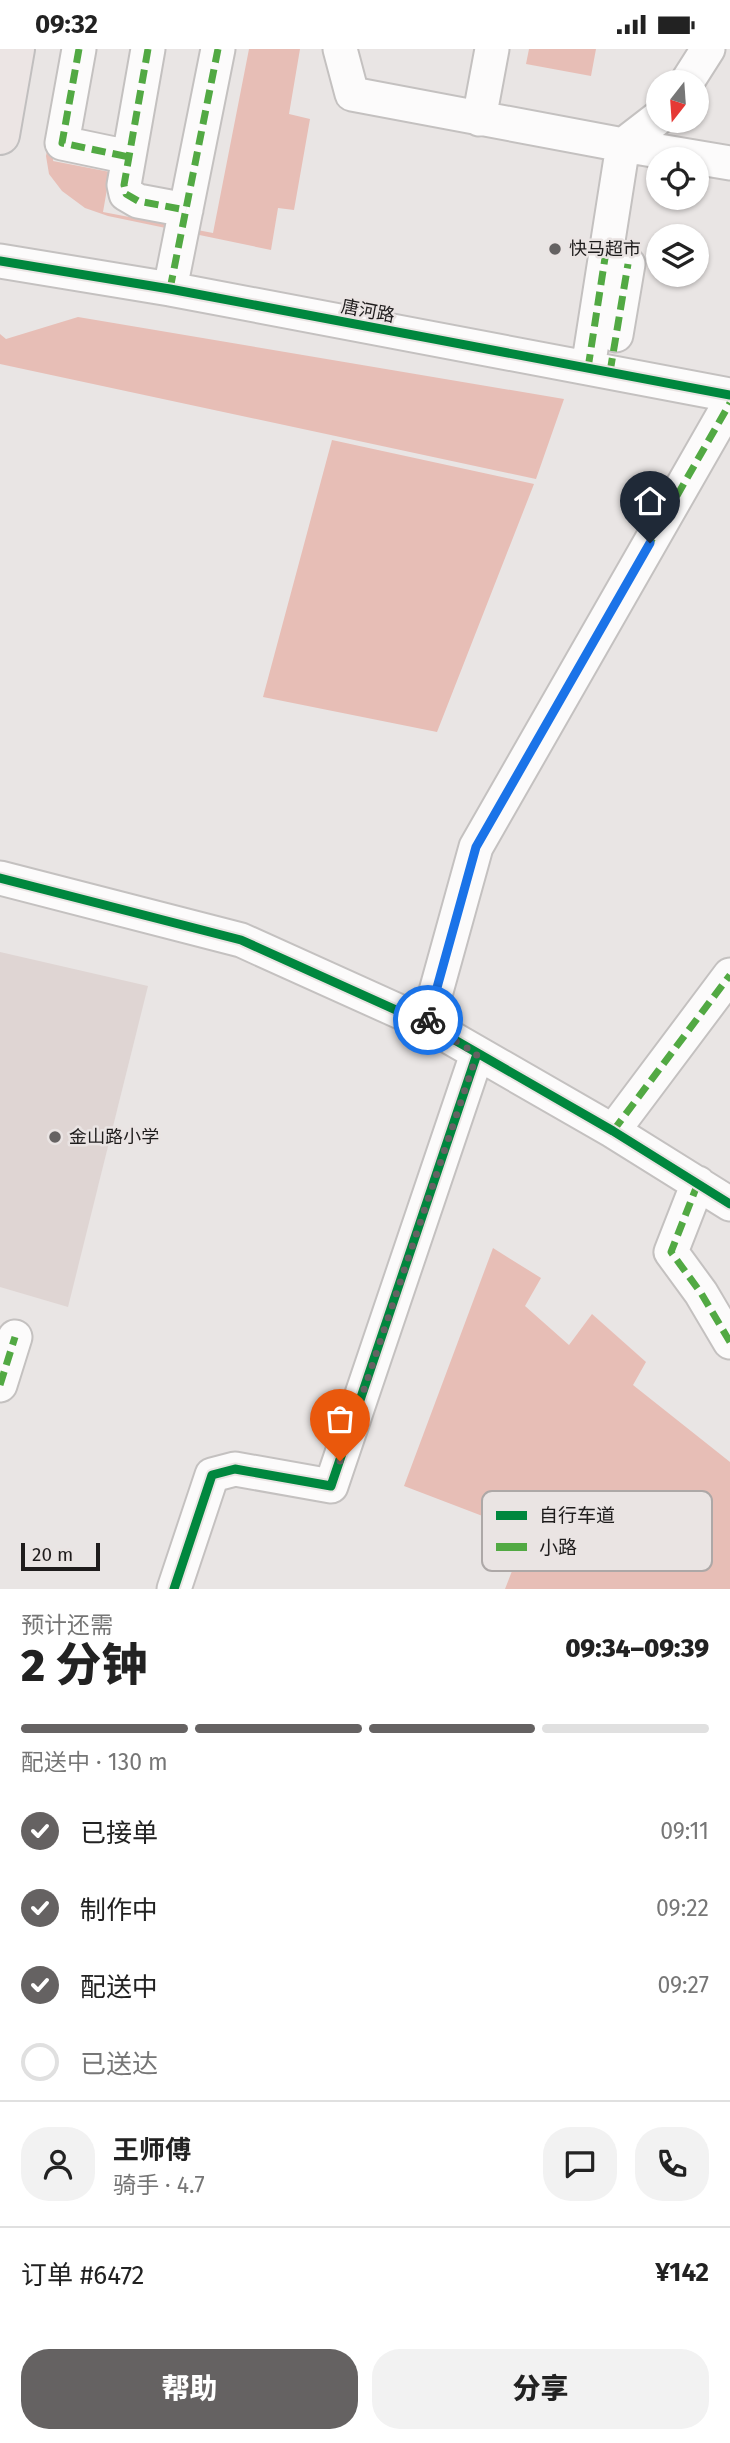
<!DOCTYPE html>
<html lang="zh">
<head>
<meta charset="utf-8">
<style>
  :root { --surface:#fff; --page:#f2f2f2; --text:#222; --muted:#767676; --line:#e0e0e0; --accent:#656262 }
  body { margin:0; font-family:"Fira Sans","Noto Sans SC",sans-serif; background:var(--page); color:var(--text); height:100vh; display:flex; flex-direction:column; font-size:26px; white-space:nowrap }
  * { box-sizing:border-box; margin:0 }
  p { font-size:23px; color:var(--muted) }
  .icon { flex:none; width:38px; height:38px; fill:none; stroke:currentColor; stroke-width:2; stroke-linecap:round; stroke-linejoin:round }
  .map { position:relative; height:1540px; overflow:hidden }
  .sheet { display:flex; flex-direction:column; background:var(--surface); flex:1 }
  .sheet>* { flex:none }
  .needle { width:46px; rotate:197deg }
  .tools { position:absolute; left:646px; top:21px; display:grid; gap:14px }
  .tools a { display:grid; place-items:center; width:63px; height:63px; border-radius:50%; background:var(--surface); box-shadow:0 2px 5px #0004; font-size:35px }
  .scale { position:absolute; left:21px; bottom:18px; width:79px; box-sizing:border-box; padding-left:7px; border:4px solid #1e1c1c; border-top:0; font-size:19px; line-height:24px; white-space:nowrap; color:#1e1c1c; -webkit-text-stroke:5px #eae4e3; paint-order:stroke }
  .pin { position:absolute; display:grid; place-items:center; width:60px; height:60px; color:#fff; margin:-72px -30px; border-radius:50% 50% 50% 0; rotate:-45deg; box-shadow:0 0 7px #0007 }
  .pin .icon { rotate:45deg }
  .courier { position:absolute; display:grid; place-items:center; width:70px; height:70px; margin:-35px; border:5px solid #1a73e8; border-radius:50%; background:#fff; color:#222; box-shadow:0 2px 9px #0007 }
  .head em { font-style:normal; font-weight:800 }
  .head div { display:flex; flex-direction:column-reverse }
  .head { display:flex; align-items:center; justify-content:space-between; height:119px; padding:0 21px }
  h1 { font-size:46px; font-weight:800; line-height:52px }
  .bar { display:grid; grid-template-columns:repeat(4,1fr); gap:10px 7px; align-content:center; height:84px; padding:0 21px }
  .bar i { height:9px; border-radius:5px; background:var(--line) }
  .bar .on { background:var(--accent) }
  .bar p { grid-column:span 4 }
  .line { display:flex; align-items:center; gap:18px; padding:0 21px; border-top:2px solid var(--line) }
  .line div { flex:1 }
  .round { display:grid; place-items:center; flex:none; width:74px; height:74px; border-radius:28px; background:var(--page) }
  ol { padding:0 21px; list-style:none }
  li { display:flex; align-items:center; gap:21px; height:77px }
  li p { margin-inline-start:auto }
  li .icon { padding:7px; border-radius:50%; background:var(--accent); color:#fff; stroke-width:4 }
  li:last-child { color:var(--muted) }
  li i { width:38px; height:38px; border:4px solid var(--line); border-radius:50% }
  .primary-button { display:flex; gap:14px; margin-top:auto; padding:14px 21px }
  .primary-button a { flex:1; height:80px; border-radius:28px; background:var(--accent); color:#fff; font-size:28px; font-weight:800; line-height:80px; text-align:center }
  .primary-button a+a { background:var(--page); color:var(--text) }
  .status { display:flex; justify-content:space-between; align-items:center; height:49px; padding:0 35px; background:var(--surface); direction:ltr }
  .status svg { height:19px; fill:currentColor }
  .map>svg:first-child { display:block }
</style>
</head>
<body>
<div class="status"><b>09:32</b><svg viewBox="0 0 49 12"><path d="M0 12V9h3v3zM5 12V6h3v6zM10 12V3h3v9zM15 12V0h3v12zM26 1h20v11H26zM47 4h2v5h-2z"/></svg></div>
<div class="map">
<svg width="730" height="1540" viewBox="0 0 730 1540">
  <rect width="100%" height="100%" fill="#e9e5e4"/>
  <path fill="#dfd5d3" d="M0,903L148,937L68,1258L0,1238Z"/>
  <path fill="#e7beb6" d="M66,0H74L53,112L110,123L103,163L213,184L249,0H300L289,65L310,70L294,161L278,159L271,201L108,167L85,159L62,142L49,125L46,107Z
    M529,0H596L591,27L526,15Z
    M78,268L564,350L536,430L0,315V285L6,290Z
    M332,391L534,435L437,683L263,648Z
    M493,1199L541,1229L525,1257L569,1296L592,1265L646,1313L633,1336L730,1413V1540H505L527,1484L404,1437Z"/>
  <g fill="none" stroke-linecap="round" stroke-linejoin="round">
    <g stroke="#c4c1c0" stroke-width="37">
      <path id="minor" d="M79,0L62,94L129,108
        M148,0L124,136L126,145L138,152L186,161
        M340,0L352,45L623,96L658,69
        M687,33L708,0
        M479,70L492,0
        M0,212L170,240L730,346
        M170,240L218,0
        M616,286L628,215
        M588,319L623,96L730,114
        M0,829L241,891L427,975L613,1082L730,1155
        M427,975L476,798L730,354
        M613,1082L730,926
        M698,1134L671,1203L701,1244L730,1293
        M0,1336L15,1288
        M174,1540L212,1426L235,1420L331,1437L477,1005"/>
    </g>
    <g stroke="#c1bfbf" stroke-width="42">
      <path id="major" d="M0,86L15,0"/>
    </g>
    <use href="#minor" stroke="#fcfbfb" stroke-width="33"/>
    <use href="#major" stroke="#ece5e4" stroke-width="38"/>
    <path stroke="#52a943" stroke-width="7" stroke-dasharray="14 7" stroke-linecap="butt" d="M79,0L62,94L129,108
      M148,0L124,136L126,145L138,152L186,161
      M170,240L218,0
      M588,319L605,209
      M610,323L628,215
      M427,975L476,798L730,354
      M613,1082L730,926
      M698,1134L671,1203L701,1244L730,1293
      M0,1336L15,1288"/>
    <g stroke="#eae4e3" stroke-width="13">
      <path id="cycleway" d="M0,212L170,240L730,346
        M0,829L241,891L427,975L613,1082L730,1155
        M174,1540L212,1426L235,1420L331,1437L477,1005"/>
    </g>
    <use href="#cycleway" stroke="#00873e" stroke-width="9"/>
  </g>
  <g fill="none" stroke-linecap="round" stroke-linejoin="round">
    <path stroke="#656262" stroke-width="7" stroke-dasharray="0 12.6" d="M340,1412L477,1005L427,975L428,971"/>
    <path stroke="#1a73e8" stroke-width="9" d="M428,971L476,798L650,494"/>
  </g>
  <g fill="#656262" stroke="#eae4e3" stroke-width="2.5">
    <circle cx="555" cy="200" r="7"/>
    <circle cx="55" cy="1088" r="7"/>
  </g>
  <g text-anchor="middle" stroke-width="5" stroke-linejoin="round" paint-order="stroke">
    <g font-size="18" fill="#1e1c1c" stroke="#eae4e3" text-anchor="start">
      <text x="569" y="206">快马超市</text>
      <text x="69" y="1094">金山路小学</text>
    </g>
    <g font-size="18" fill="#1e1c1c" stroke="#eae4e3">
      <text transform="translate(368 262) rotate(11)" y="6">唐河路</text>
    </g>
  </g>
  <rect x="482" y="1442" width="230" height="80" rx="10" fill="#eae4e3" stroke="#ada8a7" stroke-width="2"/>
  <rect x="496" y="1462" width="31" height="9" fill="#00873e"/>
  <rect x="496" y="1494" width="31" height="8" fill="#52a943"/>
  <g font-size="19" fill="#1e1c1c">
    <text x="539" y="1473">自行车道</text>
    <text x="539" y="1505">小路</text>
  </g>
</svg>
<div class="tools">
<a><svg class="needle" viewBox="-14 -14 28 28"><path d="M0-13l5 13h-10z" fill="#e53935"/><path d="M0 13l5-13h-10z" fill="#767676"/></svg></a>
<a><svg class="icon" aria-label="locate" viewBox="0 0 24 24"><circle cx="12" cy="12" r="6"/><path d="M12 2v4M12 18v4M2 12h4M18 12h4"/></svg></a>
<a><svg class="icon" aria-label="layers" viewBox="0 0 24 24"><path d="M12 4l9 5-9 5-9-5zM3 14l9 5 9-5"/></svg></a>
</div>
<div class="scale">20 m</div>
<div class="pin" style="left:340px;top:1412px;background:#ea580c"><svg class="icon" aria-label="bag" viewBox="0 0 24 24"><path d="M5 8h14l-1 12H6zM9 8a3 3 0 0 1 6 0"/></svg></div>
<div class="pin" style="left:650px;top:494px;background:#1f2937"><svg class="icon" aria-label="home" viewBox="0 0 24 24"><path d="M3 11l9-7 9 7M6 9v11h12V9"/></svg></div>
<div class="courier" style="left:428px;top:971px"><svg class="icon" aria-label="bike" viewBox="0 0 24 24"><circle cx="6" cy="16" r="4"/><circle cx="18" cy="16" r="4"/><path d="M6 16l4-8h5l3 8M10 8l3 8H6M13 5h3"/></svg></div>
</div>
<section class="sheet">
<div class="head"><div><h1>2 分钟</h1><p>预计还需</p></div><em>09:34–09:39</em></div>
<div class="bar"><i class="on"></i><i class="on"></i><i class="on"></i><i></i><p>配送中 · 130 m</p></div>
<ol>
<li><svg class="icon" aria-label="check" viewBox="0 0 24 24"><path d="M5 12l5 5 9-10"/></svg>已接单<p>09:11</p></li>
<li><svg class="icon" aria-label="check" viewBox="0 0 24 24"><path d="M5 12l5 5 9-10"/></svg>制作中<p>09:22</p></li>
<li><svg class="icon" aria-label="check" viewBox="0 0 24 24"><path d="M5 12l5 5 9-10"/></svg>配送中<p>09:27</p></li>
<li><i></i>已送达</li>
</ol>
<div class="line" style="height:126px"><a class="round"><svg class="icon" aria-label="person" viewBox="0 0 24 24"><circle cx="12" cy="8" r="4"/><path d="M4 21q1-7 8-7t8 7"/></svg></a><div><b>王师傅</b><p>骑手 · 4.7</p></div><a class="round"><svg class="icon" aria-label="chat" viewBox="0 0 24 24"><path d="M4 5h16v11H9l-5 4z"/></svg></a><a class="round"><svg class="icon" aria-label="phone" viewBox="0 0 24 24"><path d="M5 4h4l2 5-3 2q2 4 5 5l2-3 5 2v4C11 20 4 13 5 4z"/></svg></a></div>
<div class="line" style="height:91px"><div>订单 #6472</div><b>¥142</b></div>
<div class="primary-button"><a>帮助</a><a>分享</a></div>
</section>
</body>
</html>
